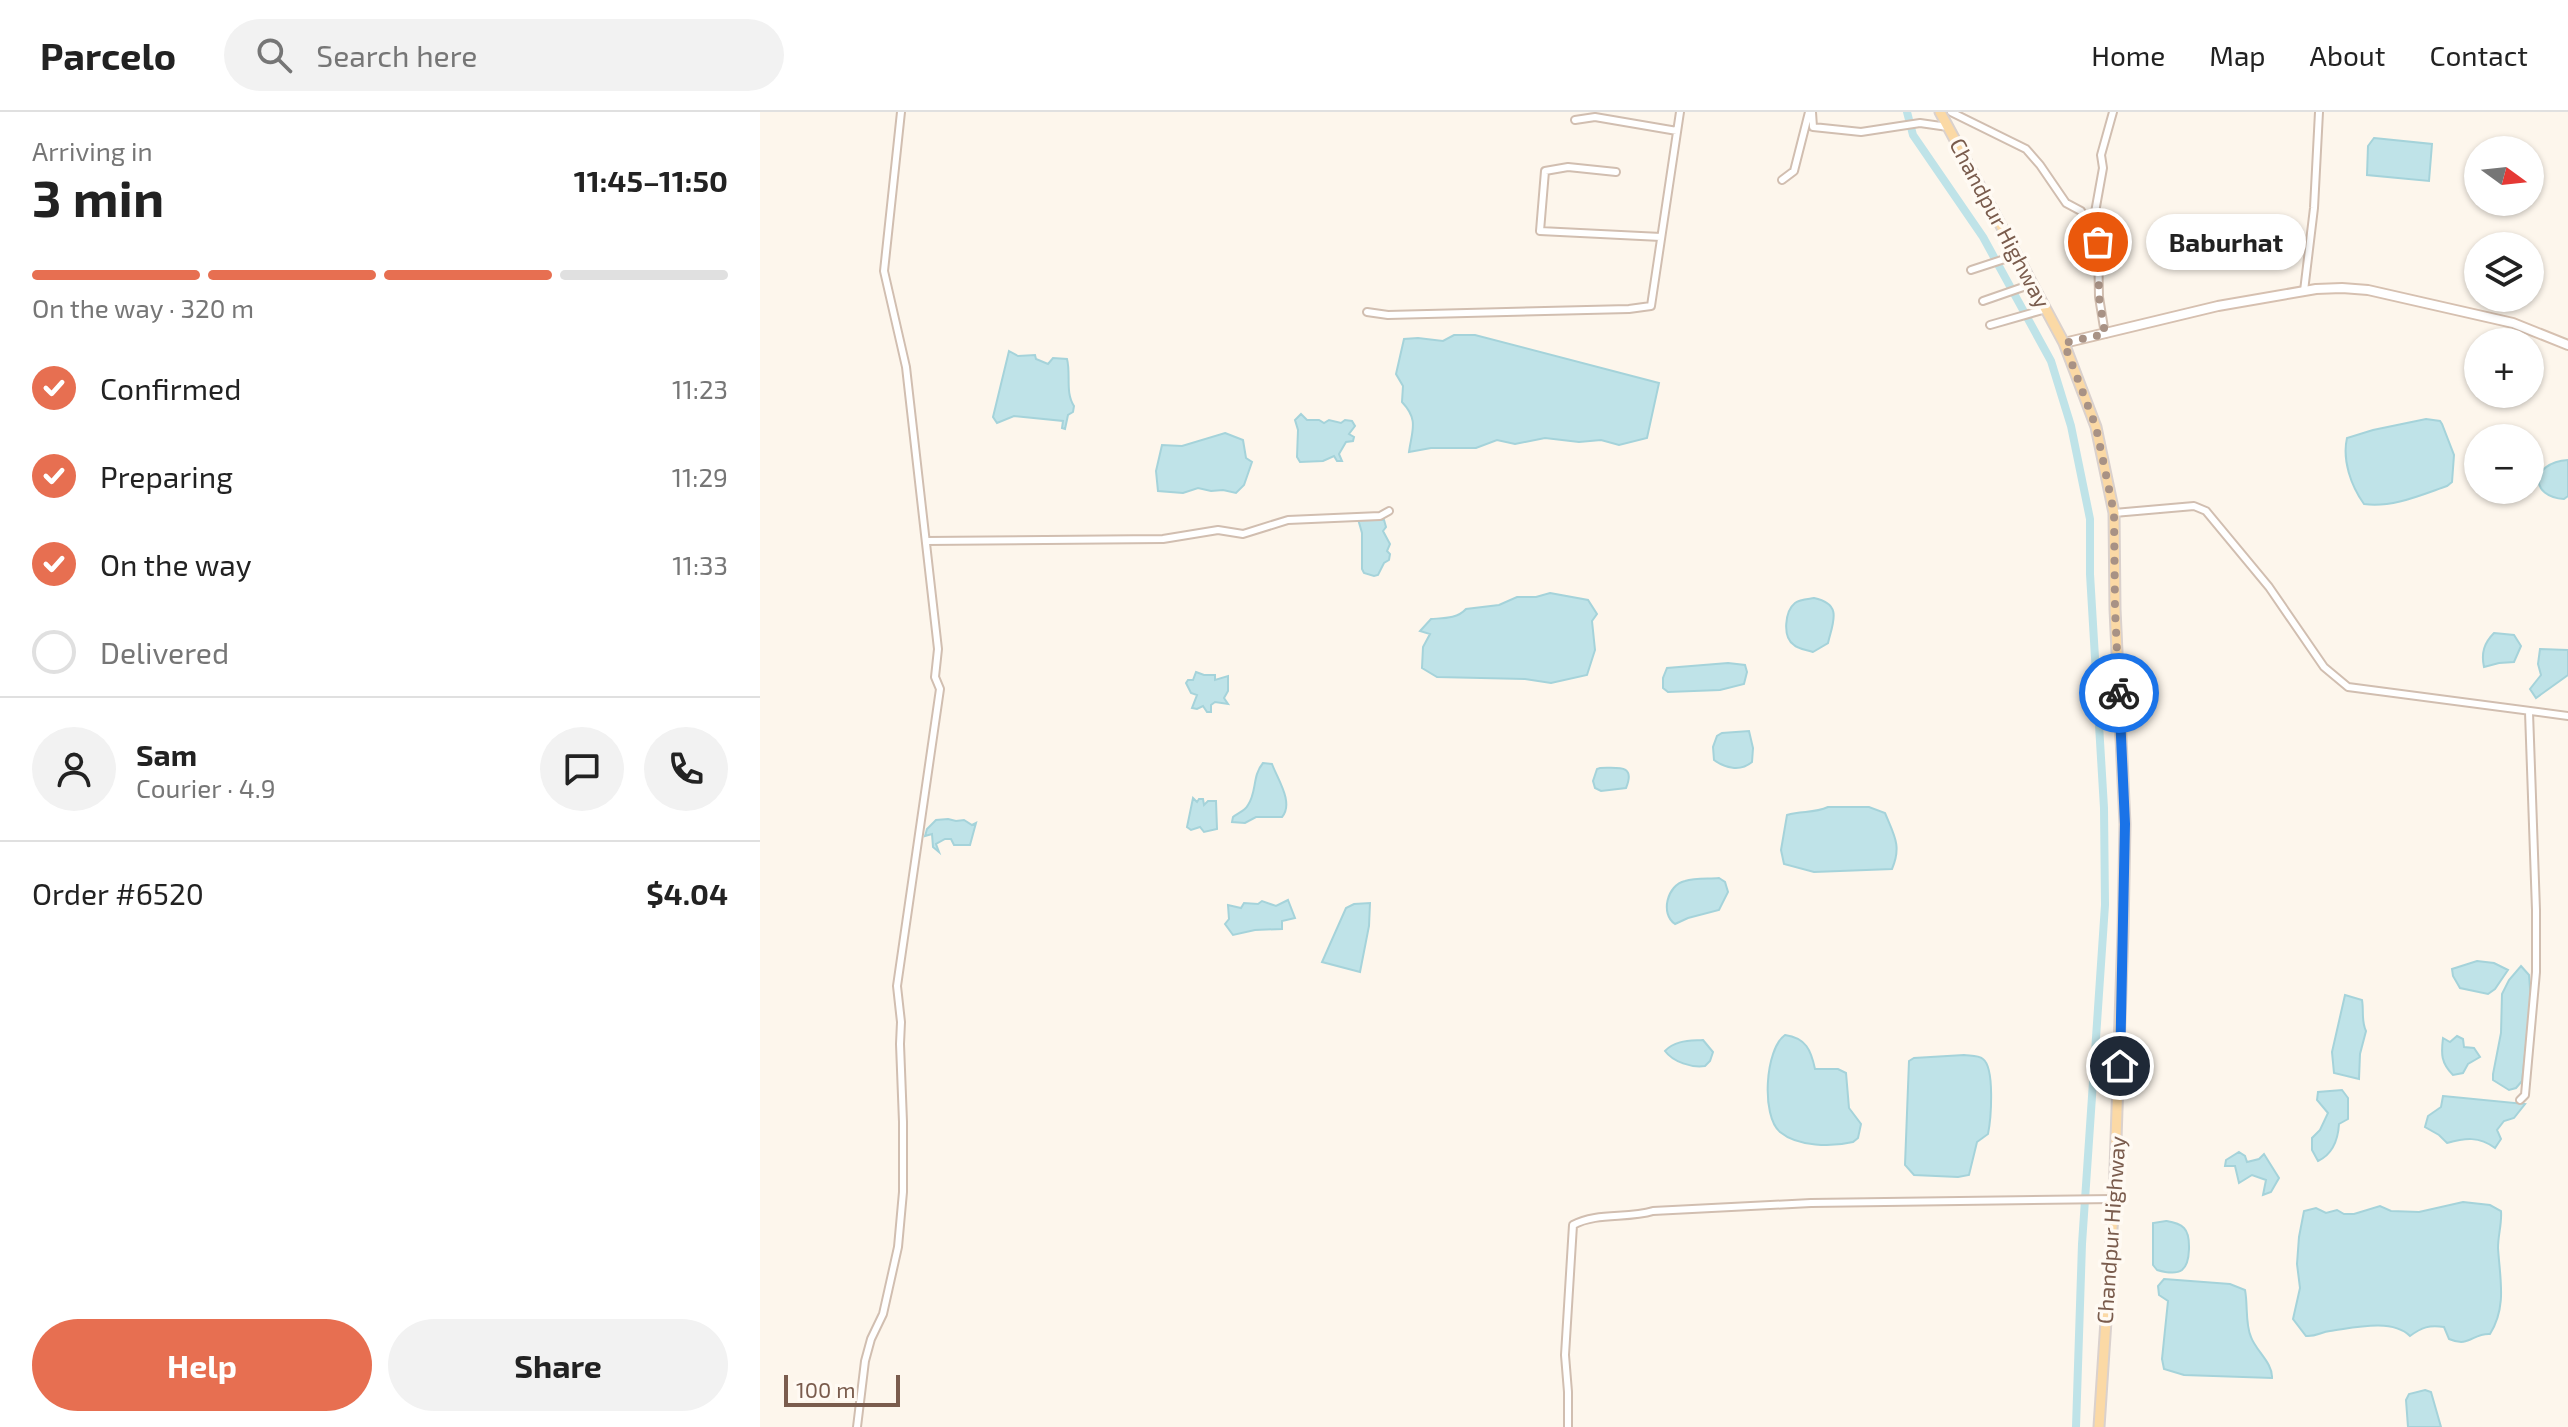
<!DOCTYPE html>
<html lang="en">
<head>
<meta charset="utf-8">
<style>
  :root { --surface:#fff; --page:#f2f2f2; --text:#222; --muted:#767676; --line:#e0e0e0; --accent:#e76f51 }
  body { margin:0; font-family:"Exo 2",sans-serif; background:var(--page); color:var(--text); height:100vh; display:flex; flex-direction:column; font-size:30px; white-space:nowrap }
  * { box-sizing:border-box; margin:0 }
  p { font-size:26px; color:var(--muted) }
  .icon { flex:none; width:44px; height:44px; fill:none; stroke:currentColor; stroke-width:2; stroke-linecap:round; stroke-linejoin:round }
  .map { position:relative; flex:1; overflow:hidden }
  .side { display:flex; flex-direction:column; background:var(--surface); width:760px }
  .side>* { flex:none }
  .needle { width:52px; rotate:105deg }
  .controls { position:absolute; left:1704px; top:24px; display:grid; gap:16px }
  .controls a { display:grid; place-items:center; width:80px; height:80px; border-radius:50%; background:var(--surface); box-shadow:0 2px 6px #0004; font-size:40px }
  .scale { position:absolute; left:24px; bottom:20px; width:116px; box-sizing:border-box; padding-left:8px; border:4px solid #7a5c4d; border-top:0; font-size:22px; line-height:28px; white-space:nowrap; color:#7a5c4d; -webkit-text-stroke:6px #fffaf3; paint-order:stroke }
  .pin { position:absolute; display:grid; place-items:center; width:68px; height:68px; color:#fff; margin:-34px; border:4px solid #fff; border-radius:50%; box-shadow:0 2px 8px #0007 }
  .courier { position:absolute; display:grid; place-items:center; width:80px; height:80px; margin:-40px; border:6px solid #1a73e8; border-radius:50%; background:#fff; color:#222; box-shadow:0 2px 10px #0007 }
  .bubble { position:absolute; height:56px; border-radius:28px; background:var(--surface); box-shadow:0 2px 6px #0004; font-size:26px; font-weight:700; line-height:56px; text-align:center }
  .overview em { font-style:normal; font-weight:700 }
  .overview div { display:flex; flex-direction:column-reverse }
  .overview { display:flex; align-items:center; justify-content:space-between; height:136px; padding:0 32px }
  h1 { font-size:52px; font-weight:700; line-height:60px }
  .bar { display:grid; grid-template-columns:repeat(4,1fr); gap:12px 8px; align-content:center; height:96px; padding:0 32px }
  .bar i { height:10px; border-radius:6px; background:var(--line) }
  .bar .on { background:var(--accent) }
  .bar p { grid-column:span 4 }
  .line { display:flex; align-items:center; gap:20px; padding:0 32px; border-top:2px solid var(--line) }
  .line div { flex:1 }
  .round { display:grid; place-items:center; flex:none; width:84px; height:84px; border-radius:42px; background:var(--page) }
  ol { padding:0 32px; list-style:none }
  li { display:flex; align-items:center; gap:24px; height:88px }
  li p { margin-inline-start:auto }
  li .icon { padding:8px; border-radius:50%; background:var(--accent); color:#fff; stroke-width:4 }
  li:last-child { color:var(--muted) }
  li i { width:44px; height:44px; border:4px solid var(--line); border-radius:50% }
  .action { display:flex; gap:16px; margin-top:auto; padding:16px 32px }
  .action a { flex:1; height:92px; border-radius:48px; background:var(--accent); color:#fff; font-size:32px; font-weight:700; line-height:92px; text-align:center }
  .action a+a { background:var(--page); color:var(--text) }
  header { display:flex; align-items:center; gap:48px; box-sizing:border-box; height:112px; padding:0 40px; background:var(--surface); border-bottom:2px solid var(--line) }
  header strong { font-size:38px }
  nav { display:flex; gap:44px; margin-inline-start:auto; font-size:28px }
  .search { width:560px; height:72px; background:var(--page); display:flex; align-items:center; gap:20px; box-sizing:border-box; padding:0 28px; border-radius:44px; color:var(--muted); font-size:30px }
  main { display:flex; flex:1; min-height:0 }
  .map>svg:first-child { display:block }
</style>
</head>
<body>
<header>
<strong>Parcelo</strong>
<div class="search"><svg class="icon" aria-label="search" viewBox="0 0 24 24"><circle cx="10" cy="10" r="6"/><path d="M15 15l6 6"/></svg>Search here</div>
<nav><a>Home</a><a>Map</a><a>About</a><a>Contact</a></nav>
</header>
<main>
<section class="side">
<div class="overview"><div><h1>3 min</h1><p>Arriving in</p></div><em>11:45–11:50</em></div>
<div class="bar"><i class="on"></i><i class="on"></i><i class="on"></i><i></i><p>On the way · 320 m</p></div>
<ol>
<li><svg class="icon" aria-label="check" viewBox="0 0 24 24"><path d="M5 12l5 5 9-10"/></svg>Confirmed<p>11:23</p></li>
<li><svg class="icon" aria-label="check" viewBox="0 0 24 24"><path d="M5 12l5 5 9-10"/></svg>Preparing<p>11:29</p></li>
<li><svg class="icon" aria-label="check" viewBox="0 0 24 24"><path d="M5 12l5 5 9-10"/></svg>On the way<p>11:33</p></li>
<li><i></i>Delivered</li>
</ol>
<div class="line" style="height:144px"><a class="round"><svg class="icon" aria-label="person" viewBox="0 0 24 24"><circle cx="12" cy="8" r="4"/><path d="M4 21q1-7 8-7t8 7"/></svg></a><div><b>Sam</b><p>Courier · 4.9</p></div><a class="round"><svg class="icon" aria-label="chat" viewBox="0 0 24 24"><path d="M4 5h16v11H9l-5 4z"/></svg></a><a class="round"><svg class="icon" aria-label="phone" viewBox="0 0 24 24"><path d="M5 4h4l2 5-3 2q2 4 5 5l2-3 5 2v4C11 20 4 13 5 4z"/></svg></a></div>
<div class="line" style="height:104px"><div>Order #6520</div><b>$4.04</b></div>
<div class="action"><a>Help</a><a>Share</a></div>
</section>
<div class="map">
<svg width="1808" height="1315" viewBox="0 0 1808 1315">
  <rect width="100%" height="100%" fill="#fdf6ec"/>
  <path fill="#bfe3e8" stroke="#a5d3da" stroke-width="2" d="M1614,26L1672,32L1669,69L1607,63L1608,34Z
    M694,223H715L899,271L887,326L859,333L841,328L819,330L785,326L755,332L737,328L716,336H671L649,340C652,318 659,308 642,290L643,274L636,262L644,227L658,226L683,229Z
    M249,239L258,244L275,243L276,247L288,252L293,246L307,247C311,262 305,281 314,294L313,300L308,303L305,317L302,316L303,309L254,304L237,311L233,305Z
    M541,302L547,308H559L564,311L569,308L581,311L585,308L592,309L595,314L589,322L594,325L593,329L586,330L579,342L582,349H577L574,344L563,349L540,350L537,345L538,318L535,308Z
    M1666,307L1680,309L1682,312L1694,343L1692,370L1687,374C1661,383 1632,396 1604,392C1591,374 1582,348 1587,326L1613,318Z
    M465,321L483,328L486,346L492,350L484,373L476,381L463,378L451,379L438,376L423,381L398,379L396,359L402,333L422,334Z
    M1808,348V384L1804,387C1770,385 1769,351 1808,348Z
    M598,407L624,408L626,415L623,419L630,432L627,439L630,442L629,448L624,451L618,463L614,464L604,461L602,457V421Z
    M790,481L828,488L837,502L832,509L835,538L827,563L791,571L765,567L677,565L662,556L663,535L670,522L660,519L671,507C683,506 697,507 706,497L739,493L757,485H776Z
    M1054,486C1083,492 1073,510 1068,531L1053,540C1048,538 1038,537 1034,533C1022,525 1025,499 1035,491C1040,487 1049,487 1054,486Z
    M1734,521L1754,523L1761,534L1754,550L1739,551L1724,555C1721,541 1724,531 1734,521Z
    M1780,537L1808,538V563L1776,586L1770,577L1781,563L1778,552Z
    M968,551L985,553L987,560L984,572L960,578L908,580L903,576V566L907,556Z
    M436,560L444,563H455V568L468,564V579L464,586L468,592L455,590L451,593V600H447L443,594L437,597L432,596L437,583L431,581L426,571L428,568H433Z
    M989,619L993,636L992,650C980,660 965,656 954,648L953,635L957,624L962,621Z
    M503,651L512,652C518,668 534,691 522,705H496L485,711L472,710L473,705C478,701 485,699 488,693C497,680 492,664 503,651Z
    M840,656C858,656 876,652 866,676L841,679L835,676L833,669L837,657Z
    M433,686L437,690L439,687H443L444,693L448,689H456L457,717L444,720L440,715L431,718L427,715Z
    M1068,695H1109L1125,701C1134,723 1142,734 1132,757L1054,760L1024,752L1021,738L1027,703C1042,698 1053,702 1068,695Z
    M188,707L196,709L204,708L212,713L216,711L210,733H194L191,727H185L176,732L179,740L173,735L172,722L165,724L167,717L176,708Z
    M959,766L965,770L968,780L959,798L928,806L915,812C900,802 907,773 925,769C935,766 949,767 959,766Z
    M528,788L535,806L522,809V817L495,818L473,823L465,812L469,807L468,793L481,796L484,791L498,792L502,789L516,794Z
    M610,791L609,814L600,860L562,850L586,796L594,792Z
    M1717,849L1734,851L1748,858L1735,877L1728,882L1700,876L1693,864L1692,857Z
    M1761,854L1769,863L1771,889L1762,969L1756,976L1749,978L1733,968V962L1741,921L1742,882L1749,868Z
    M1585,883L1602,888C1604,899 1601,909 1606,919L1600,942L1599,967L1574,961L1572,940Z
    M1025,923C1046,926 1051,938 1055,957H1078L1086,961L1089,996L1101,1012L1098,1026L1093,1030C1072,1035 1038,1035 1020,1020C1001,1004 1005,937 1025,923Z
    M1697,924L1703,927L1704,935L1714,936L1720,945L1708,952L1703,961L1693,963C1681,951 1681,942 1683,926L1690,930Z
    M943,928L953,940L950,949L945,954C932,956 913,950 905,939C915,928 930,929 943,928Z
    M1204,943C1210,944 1218,943 1223,947C1235,956 1231,1007 1228,1022L1217,1030L1209,1063L1198,1065L1154,1063L1145,1053L1149,949L1154,946Z
    M1582,978L1588,986V1007L1579,1012C1578,1028 1573,1042 1558,1049L1552,1038V1026L1560,1018L1568,1001L1557,988L1558,980Z
    M1683,984L1765,992L1754,1006L1744,1009L1737,1018L1741,1027L1735,1036C1719,1024 1705,1026 1687,1031L1679,1023L1665,1015L1668,1004L1681,995Z
    M1479,1040L1485,1044L1487,1050L1499,1047L1504,1042L1519,1066L1511,1080L1503,1083L1506,1068L1492,1063L1479,1071L1475,1054H1465L1466,1048Z
    M1703,1090L1730,1093L1741,1099C1742,1112 1738,1123 1738,1136C1740,1167 1747,1195 1730,1222C1712,1221 1710,1236 1689,1227L1684,1215C1669,1213 1662,1215 1650,1224C1632,1206 1593,1216 1570,1219C1561,1220 1556,1225 1546,1224L1533,1207L1540,1176L1537,1152L1539,1125L1544,1099L1556,1096L1566,1101L1577,1098L1584,1102H1594L1620,1094L1631,1099L1659,1100Z
    M1406,1109C1412,1110 1419,1111 1424,1116C1431,1123 1431,1151 1422,1158C1415,1163 1404,1160 1397,1158L1393,1153V1111Z
    M1404,1167L1470,1172L1485,1178C1488,1193 1485,1212 1491,1225C1496,1239 1513,1251 1512,1266L1424,1263L1404,1257L1402,1247L1408,1189L1399,1183L1398,1174Z
    M1665,1278L1671,1280L1681,1315H1648L1646,1288L1649,1282Z"/>
  <g fill="none" stroke-linecap="round" stroke-linejoin="round">
    <path stroke="#bfe3e8" stroke-width="8" d="M1147,0L1153,23L1223,125L1291,249L1311,314L1330,407V462L1344,696L1345,793L1322,1132L1316,1315"/>
    <g stroke="#d1beb0" stroke-width="10">
      <path id="street" d="M1052,0L1053,15L1101,20L1160,11L1188,15
        M1191,0L1266,37L1280,53L1306,91L1321,99L1338,130L1339,185L1345,222
        M815,8L835,5L917,19
        M856,60L808,55L785,59L780,119L901,125
        M1022,68L1034,59L1049,0
        M1332,117L1343,56L1341,43L1353,0
        M1211,158L1257,143
        M1544,179L1554,96L1559,0
        M1223,189L1272,172
        M607,200L628,203L869,197L891,194L920,0
        M1230,213L1286,197
        M1354,401L1434,394L1446,399L1509,475L1564,555L1588,575L1808,604
        M166,429L403,427L458,418L483,422L528,408L620,404L629,399
        M1760,988L1765,983L1776,860V798L1769,600
        M97,1315L105,1249L111,1227L123,1202L138,1135L143,1080V1010L140,932L141,910L137,874L180,577L175,565L178,537L146,255L124,159L141,0
        M808,1315V1280L805,1243L813,1113C837,1100 867,1107 893,1099L1051,1091L1354,1087"/>
    </g>
    <g stroke="#d6c0b0" stroke-width="12">
      <path id="secondary" d="M1304,231L1458,194L1556,177L1582,176L1608,178L1753,211L1808,233"/>
    </g>
    <g stroke="#dad1cd" stroke-width="13">
      <path id="primary" d="M1180,0L1304,231L1336,315L1354,401L1355,497L1365,712L1363,819L1354,1087L1339,1315"/>
    </g>
    <use href="#street" stroke="#fff" stroke-width="6"/>
    <use href="#secondary" stroke="#fff" stroke-width="8"/>
    <use href="#primary" stroke="#fbd9a5" stroke-width="9"/>
  </g>
  <g fill="none" stroke-linecap="round" stroke-linejoin="round">
    <path stroke="#a89285" stroke-width="8" stroke-dasharray="0 14.4" d="M1338,130L1339,185L1345,222L1304,231L1336,315L1354,401L1355,497L1359,581"/>
    <path stroke="#1a73e8" stroke-width="10" d="M1359,581L1365,712L1360,954"/>
  </g>
  <g text-anchor="middle" stroke-width="7" stroke-linejoin="round" paint-order="stroke">
    <g font-size="22" fill="#7a5c4d" stroke="#fffaf3">
      <text transform="translate(1240 111) rotate(62)" y="8">Chandpur Highway</text>
      <text transform="translate(1351 1118) rotate(-86)" y="8">Chandpur Highway</text>
    </g>
  </g>
</svg>
<div class="controls">
<a><svg class="needle" viewBox="-14 -14 28 28"><path d="M0-13l5 13h-10z" fill="#e53935"/><path d="M0 13l5-13h-10z" fill="#767676"/></svg></a>
<a><svg class="icon" aria-label="layers" viewBox="0 0 24 24"><path d="M12 4l9 5-9 5-9-5zM3 14l9 5 9-5"/></svg></a>
<a>+</a>
<a>−</a>
</div>
<div class="scale">100 m</div>
<div class="pin" style="left:1338px;top:130px;background:#ea580c"><svg class="icon" aria-label="bag" viewBox="0 0 24 24"><path d="M5 8h14l-1 12H6zM9 8a3 3 0 0 1 6 0"/></svg></div>
<div class="pin" style="left:1360px;top:954px;background:#1f2937"><svg class="icon" aria-label="home" viewBox="0 0 24 24"><path d="M3 11l9-7 9 7M6 9v11h12V9"/></svg></div>
<div class="courier" style="left:1359px;top:581px"><svg class="icon" aria-label="bike" viewBox="0 0 24 24"><circle cx="6" cy="16" r="4"/><circle cx="18" cy="16" r="4"/><path d="M6 16l4-8h5l3 8M10 8l3 8H6M13 5h3"/></svg></div>
<div class="bubble" style="left:1386px;top:102px;width:160px">Baburhat</div>
</div>
</main>
</body>
</html>
